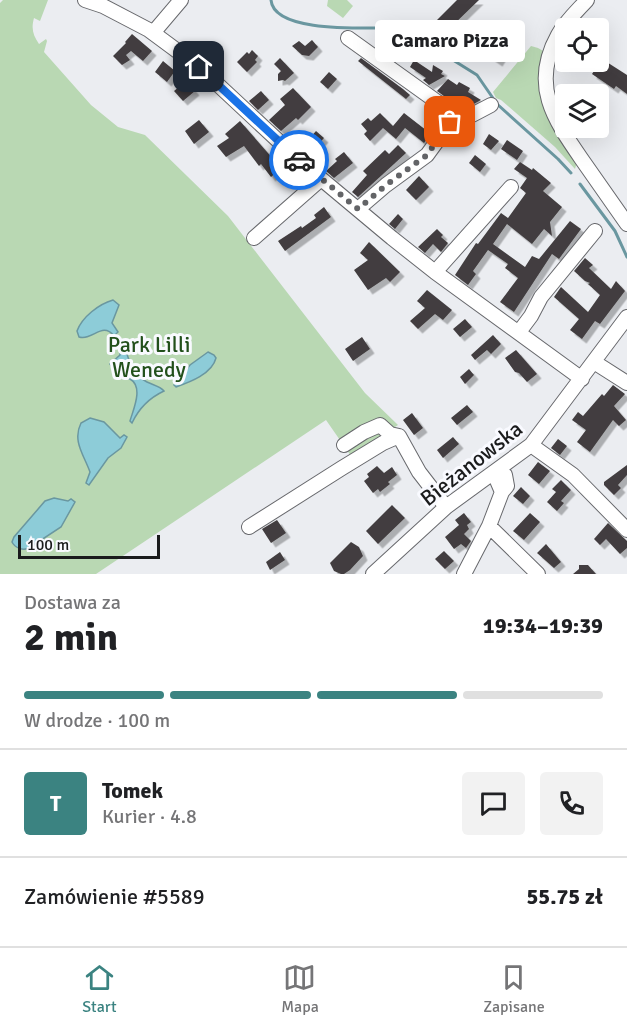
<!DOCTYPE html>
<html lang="pl">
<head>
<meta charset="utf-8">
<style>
  :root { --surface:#fff; --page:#f2f2f2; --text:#202124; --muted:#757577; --line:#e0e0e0; --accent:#3b8381 }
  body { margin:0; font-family:Signika,sans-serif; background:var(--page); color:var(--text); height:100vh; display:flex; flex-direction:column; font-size:22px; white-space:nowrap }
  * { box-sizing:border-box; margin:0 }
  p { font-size:20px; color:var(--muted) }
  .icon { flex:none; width:33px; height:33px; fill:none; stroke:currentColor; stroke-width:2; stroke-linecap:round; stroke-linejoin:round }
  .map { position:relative; height:574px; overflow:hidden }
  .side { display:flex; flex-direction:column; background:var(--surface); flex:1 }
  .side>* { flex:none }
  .fabs { position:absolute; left:555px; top:18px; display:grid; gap:12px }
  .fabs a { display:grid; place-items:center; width:54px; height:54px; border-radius:6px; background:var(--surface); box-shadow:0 6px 24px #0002; font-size:30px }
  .scale { position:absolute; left:18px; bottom:15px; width:142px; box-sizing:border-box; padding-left:6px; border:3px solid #1a1b1c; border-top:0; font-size:16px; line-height:21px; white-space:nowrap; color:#1a1b1c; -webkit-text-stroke:4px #f9faff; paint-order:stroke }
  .pin { position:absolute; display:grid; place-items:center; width:51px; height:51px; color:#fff; margin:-26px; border-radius:12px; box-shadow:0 3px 9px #0006 }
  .courier { position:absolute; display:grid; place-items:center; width:60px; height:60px; margin:-30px; border:4px solid #1a73e8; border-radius:50%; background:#fff; color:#222; box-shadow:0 2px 8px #0007 }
  .bubble { position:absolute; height:42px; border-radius:6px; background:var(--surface); box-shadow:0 6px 24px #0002; font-size:20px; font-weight:700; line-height:42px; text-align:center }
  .summary em { font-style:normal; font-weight:700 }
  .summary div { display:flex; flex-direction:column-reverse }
  .summary { display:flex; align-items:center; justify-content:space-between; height:102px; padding:0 24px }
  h1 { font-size:39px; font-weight:700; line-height:45px }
  .bar { display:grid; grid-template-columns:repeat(4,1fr); gap:9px 6px; align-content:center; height:72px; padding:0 24px }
  .bar i { height:8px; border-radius:4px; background:var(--line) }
  .bar .active { background:var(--accent) }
  .bar p { grid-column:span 4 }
  .line { display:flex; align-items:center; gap:15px; padding:0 24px; border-top:2px solid var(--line) }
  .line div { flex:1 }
  .round { display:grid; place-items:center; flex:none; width:63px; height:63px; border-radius:6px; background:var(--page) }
  .tab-bar { display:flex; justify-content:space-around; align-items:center; height:84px; border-top:2px solid var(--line); background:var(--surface); font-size:16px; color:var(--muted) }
  .tab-bar a { display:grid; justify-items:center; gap:3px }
  .tab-bar .active { color:var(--accent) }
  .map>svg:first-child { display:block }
</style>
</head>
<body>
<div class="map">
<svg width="627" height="574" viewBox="0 0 627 574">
  <defs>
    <filter id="shadow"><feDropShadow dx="4.5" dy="4.5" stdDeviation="0" flood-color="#0004"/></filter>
  </defs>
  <rect width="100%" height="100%" fill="#ebedf1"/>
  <path fill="#b9d8b3" d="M3,0H48L40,21L34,18C31,29 33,35 39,44L46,39L47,41L44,52L91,105L118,127L145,135L228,216L365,393L398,425L351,456L326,420L96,574H0V3Z
    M328,0H347L353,6L343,18L327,6Z
    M467,26H471L477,29L459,56L452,51L447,41L458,30L461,32Z
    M531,46L538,48L545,52L542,63L577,162L575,169L555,147L501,100L496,98L493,92Z"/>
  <path fill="#8dccd8" stroke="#6a97a0" stroke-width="1.5" d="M113,300L119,305L112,323L118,332L114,336C102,321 93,341 79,337L77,331C82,317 99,304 113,300Z
    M123,340C127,355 131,374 147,382C153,385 160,386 164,391C149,398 139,408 132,423L130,421C133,410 144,387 130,379C121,374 116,374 110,364L120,355L119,343Z
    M208,352L214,355L216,358C212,374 190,382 176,387L174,385L190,365Z
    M90,418L104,422L120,438L124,435L127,437L121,448L108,458L89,485L86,483L90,472C84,455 72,441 81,423Z
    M54,498L68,501L71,499L75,502L61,527L29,548C23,551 15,548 12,542L14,537L45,501Z"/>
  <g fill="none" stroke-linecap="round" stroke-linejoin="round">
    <path stroke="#6a97a0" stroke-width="3" d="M271,0C274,35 374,27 400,28L408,32L477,75L497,104L558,159L571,173
      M580,184L615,231L627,257"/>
  </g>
  <path fill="#423e3f" filter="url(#shadow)" d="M457,0H479L447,31L437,20Z
    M132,34L152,51L143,61L131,51L126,55L130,60L122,65L113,56L126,43L125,42Z
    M503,34L512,40L498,62L489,56Z
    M473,39L482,46L475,57L465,51Z
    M312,40L318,47L309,56L302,55L292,46L299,41L305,46Z
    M252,50L258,56L255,60L257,62L247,72L237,62L247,52L249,54Z
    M280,58L294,73L285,81L283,80L278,81V74L281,71L274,64Z
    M361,58L403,89L410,95L406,99L358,61Z
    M602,59L627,75V94L616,86L614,89L592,74Z
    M414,60L432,72L433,65L443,71L441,74L445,76L429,85L423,80L426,78L410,67Z
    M163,61L175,71L167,82L155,72Z
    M329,72L337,79L328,89L320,82Z
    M448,79L457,85L459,82L470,88L468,92L481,100L470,106L450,96L448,99L437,91Z
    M186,81L195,91L183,101L174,91Z
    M293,88L311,107L298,120L296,118L281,131L269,120L285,105L280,99Z
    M261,91L269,100L258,110L249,101Z
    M380,113L393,126L404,113L431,134L424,143L405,128L396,139L383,128L370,141L364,134L367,131L361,124L368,118L371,121Z
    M199,120L209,132L194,144L185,131Z
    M240,121L281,168L271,177L261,164L259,166L244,146L226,157L217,146L229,138L225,134Z
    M316,131L324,138L308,156L300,149Z
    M489,134L499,141L491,150L483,144Z
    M507,140L523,151L517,160L501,149Z
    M398,145L406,153L358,197L352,192L367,175L363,171L385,150L389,154Z
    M344,152L353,163L334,178L326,171L337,161L335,159Z
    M475,155L486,164L480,172L469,163Z
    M520,162L532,170L533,168L551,183L543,191L562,207L550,222L552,236L544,229L532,244L507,224L493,244L525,267L532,256L539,259L570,221L581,229L559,259L552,254L514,312L500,302L518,278L505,268L508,264L488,250L473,271L476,274L468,285L455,275L476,243L478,244L501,213L508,218L526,193L520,188L527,178L514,169Z
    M419,176L429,187L416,200L406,190Z
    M324,207L331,217L285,251L278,241L301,226L302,228L316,218L314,215Z
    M398,214L403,219L395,229L389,224Z
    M437,229L443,235L441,237L448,243L441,252L433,244L425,253L418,247Z
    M369,242L400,272L390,282L386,278L368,290L354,270L368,260L360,253Z
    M585,258L593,265L589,268L611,289L616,281L625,291L600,324L595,321L582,339L570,330L579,319L554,297L561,287L588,312L600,295L588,284L590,283L585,281L574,271Z
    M427,290L452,310L443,320L435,314L418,329L410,321L425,308L417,301Z
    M465,319L472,327L460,337L453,329Z
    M493,335L501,344L491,354L487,350L475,360L471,355Z
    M362,337L370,349L353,361L345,349Z
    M516,350L537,374L527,382L519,373L515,372L505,358Z
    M469,369L474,375L465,384L460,377Z
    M613,385L625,394L614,406L626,420L619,426L613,420L590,452L577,442L586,430L572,420L578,412L583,416L602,394L604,396Z
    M467,405L473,412L457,425L451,418Z
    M412,413L423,428L414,435L403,420Z
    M453,437L459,444L443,458L437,450Z
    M558,439L567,446L560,455L551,448Z
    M538,462L550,471L539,484L528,475Z
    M627,465V475L618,485L621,488L614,495L604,485V482Z
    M377,466L384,473L392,467L397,475L388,482L390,484L380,492L378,489L373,493L364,481L369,477L367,474Z
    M561,480L571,490L561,501L564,503L557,511L547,502L556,492L552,489Z
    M521,487L530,496L523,504L513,496Z
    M392,505L405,518L378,544L366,531Z
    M464,513L471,522L467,525L469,529L464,534L471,541L466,548L461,544L454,549L445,537L459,525L455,520Z
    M530,513L540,522L524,540L513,531Z
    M277,520L286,533L271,543L262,529Z
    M608,523L627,541V548L620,554L606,539L600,545L594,539Z
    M351,542L359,547L363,556L350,570L344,574H341L334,571L330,563Z
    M546,544L561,562L554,568L537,553Z
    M444,551L454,561L445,569L435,559Z
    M280,552L285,560L270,570L266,562Z
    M579,565H588L596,574H573L579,569Z"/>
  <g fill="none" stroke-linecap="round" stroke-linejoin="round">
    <g stroke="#67686c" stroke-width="16">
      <path id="minor" d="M85,0L103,6L149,30L199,67L301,162L392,238L435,272L582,379
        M587,0C577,11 565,22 558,35C529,87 556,122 585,164C599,184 613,204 627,224
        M153,33L181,0
        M348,38L454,114L443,133L427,155L386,185L358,209
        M454,114L472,115L491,105
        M254,238L321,179
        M435,272L511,187
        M519,332L531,316L541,297L595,231
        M594,362L627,383
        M344,445L364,432L380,425L390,434L399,436
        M531,445L573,475L627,530
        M489,526L538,574
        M249,527L342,468L383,443L399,436L419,472L446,507
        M373,574L446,507L531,445L627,317
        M464,574L489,526L502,492L507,486L505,475L497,471L496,478L502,492"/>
    </g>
    <use href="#minor" stroke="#fff" stroke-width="14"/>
  </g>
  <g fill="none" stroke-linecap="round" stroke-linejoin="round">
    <path stroke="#636467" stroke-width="6" stroke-dasharray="0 10.8" d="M299,160L358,209L386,185L427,155L450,122"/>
    <path stroke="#1a73e8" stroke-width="8" d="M199,67L299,160"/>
  </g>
  <g text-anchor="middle" stroke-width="6" stroke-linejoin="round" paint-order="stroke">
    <g font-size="22" fill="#22501b" stroke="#f9faff">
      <text x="149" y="352">Park Lilli<tspan x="149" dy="25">Wenedy</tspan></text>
    </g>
    <g font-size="22" fill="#1a1b1c" stroke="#f9faff">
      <text transform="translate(471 463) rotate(-38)" y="8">Bieżanowska</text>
    </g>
  </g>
</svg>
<div class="fabs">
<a><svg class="icon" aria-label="locate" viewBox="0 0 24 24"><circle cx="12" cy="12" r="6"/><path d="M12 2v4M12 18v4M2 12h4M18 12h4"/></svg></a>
<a><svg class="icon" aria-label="layers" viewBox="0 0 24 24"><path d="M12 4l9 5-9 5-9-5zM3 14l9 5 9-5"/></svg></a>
</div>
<div class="scale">100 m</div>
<div class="pin" style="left:450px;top:122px;background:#ea580c"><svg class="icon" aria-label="bag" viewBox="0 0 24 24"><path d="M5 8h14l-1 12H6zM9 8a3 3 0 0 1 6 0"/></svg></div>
<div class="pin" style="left:199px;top:67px;background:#1f2937"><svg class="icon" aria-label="home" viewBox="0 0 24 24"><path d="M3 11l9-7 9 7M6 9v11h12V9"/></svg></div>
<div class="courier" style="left:299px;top:160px"><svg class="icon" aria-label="car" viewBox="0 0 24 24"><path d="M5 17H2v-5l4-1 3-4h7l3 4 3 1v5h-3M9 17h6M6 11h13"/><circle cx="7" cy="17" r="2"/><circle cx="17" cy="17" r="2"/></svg></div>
<div class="bubble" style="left:375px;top:20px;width:150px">Camaro Pizza</div>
</div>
<section class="side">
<div class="summary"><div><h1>2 min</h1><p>Dostawa za</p></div><em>19:34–19:39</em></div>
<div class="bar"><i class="active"></i><i class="active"></i><i class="active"></i><i></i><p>W drodze · 100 m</p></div>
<div class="line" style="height:108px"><b class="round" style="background:var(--accent);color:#fff">T</b><div><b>Tomek</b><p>Kurier · 4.8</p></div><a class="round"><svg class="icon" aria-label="chat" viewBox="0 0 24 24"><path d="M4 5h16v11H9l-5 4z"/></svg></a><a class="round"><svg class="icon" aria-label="phone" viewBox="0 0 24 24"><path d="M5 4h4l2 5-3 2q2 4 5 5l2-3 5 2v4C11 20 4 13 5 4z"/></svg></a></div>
<div class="line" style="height:78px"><div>Zamówienie #5589</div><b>55.75 zł</b></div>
</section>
<nav class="tab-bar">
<a class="active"><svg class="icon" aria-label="home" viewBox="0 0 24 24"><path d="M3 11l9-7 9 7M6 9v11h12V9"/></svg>Start</a>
<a><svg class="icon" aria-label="map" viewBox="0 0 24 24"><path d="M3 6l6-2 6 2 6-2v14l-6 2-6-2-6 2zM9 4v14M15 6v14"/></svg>Mapa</a>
<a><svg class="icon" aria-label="saved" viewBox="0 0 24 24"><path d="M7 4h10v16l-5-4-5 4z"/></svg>Zapisane</a>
</nav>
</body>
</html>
